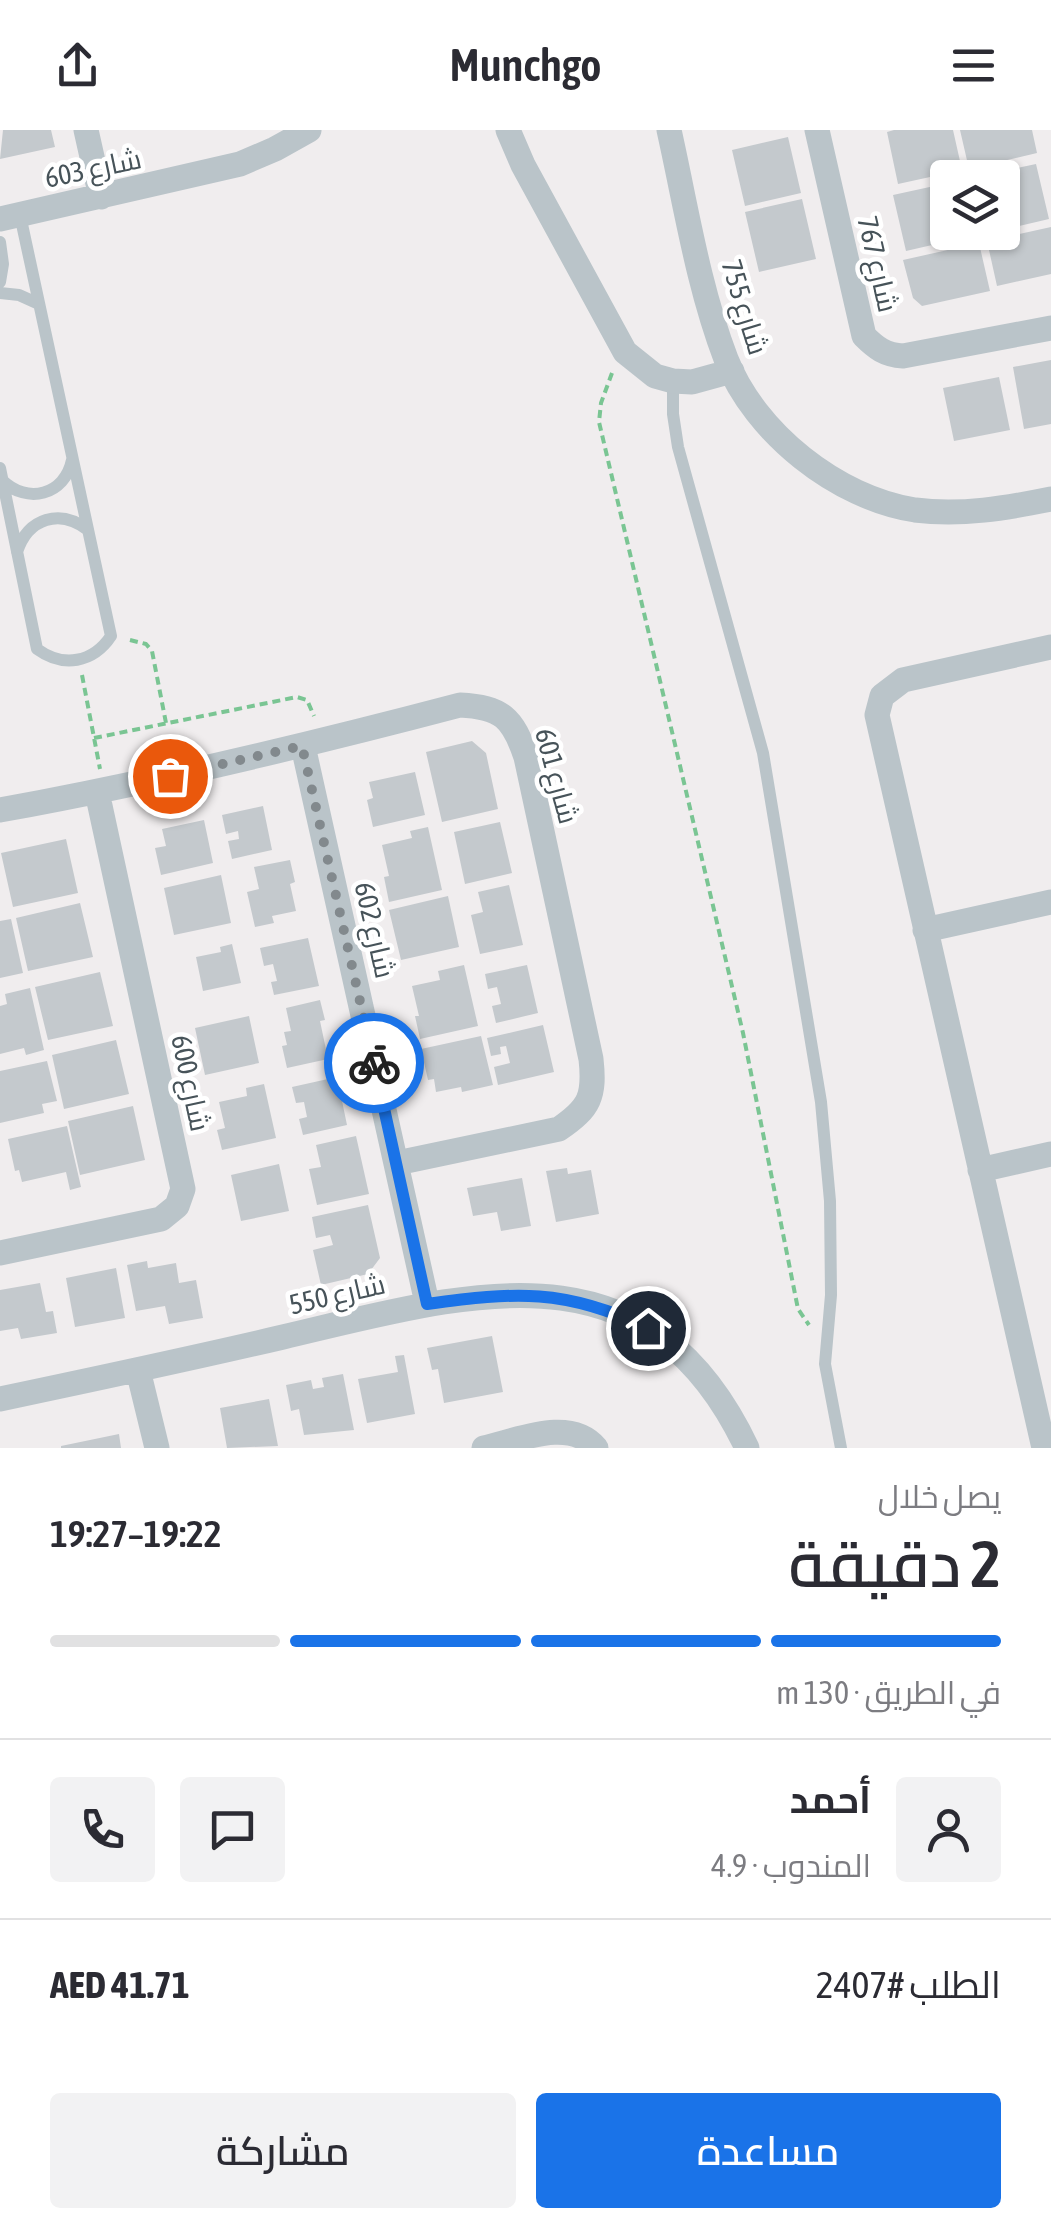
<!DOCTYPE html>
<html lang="ar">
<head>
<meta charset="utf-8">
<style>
  :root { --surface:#fff; --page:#f2f2f3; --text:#2b2b33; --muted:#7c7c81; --line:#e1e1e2; --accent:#1a73e8 }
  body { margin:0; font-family:"Asap Condensed",Cairo,sans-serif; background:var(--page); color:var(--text); direction:rtl; height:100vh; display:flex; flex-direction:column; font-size:38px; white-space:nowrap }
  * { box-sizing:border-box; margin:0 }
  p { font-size:32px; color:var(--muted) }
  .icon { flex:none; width:55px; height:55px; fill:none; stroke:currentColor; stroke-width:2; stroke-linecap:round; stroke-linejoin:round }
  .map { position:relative; height:1318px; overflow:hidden; direction:ltr }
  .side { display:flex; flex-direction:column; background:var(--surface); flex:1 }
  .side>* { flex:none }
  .controls { position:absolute; left:930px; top:30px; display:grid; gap:20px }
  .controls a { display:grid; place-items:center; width:90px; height:90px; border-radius:10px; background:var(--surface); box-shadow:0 2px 8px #0004; font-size:50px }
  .pin { position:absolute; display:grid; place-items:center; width:85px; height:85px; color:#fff; margin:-42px; border:5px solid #fff; border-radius:50%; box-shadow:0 2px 10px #0007 }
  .courier { position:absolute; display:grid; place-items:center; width:100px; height:100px; margin:-50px; border:8px solid #1a73e8; border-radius:50%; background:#fff; color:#222; box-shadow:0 2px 12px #0007 }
  .overview em { font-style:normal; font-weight:600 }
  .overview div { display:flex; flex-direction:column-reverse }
  .overview { display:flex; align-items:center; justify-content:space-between; height:170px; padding:0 50px }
  h1 { font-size:65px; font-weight:600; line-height:75px }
  .bar { display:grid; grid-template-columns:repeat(4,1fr); gap:15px 10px; align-content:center; height:120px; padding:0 50px }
  .bar i { height:12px; border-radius:8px; background:var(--line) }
  .bar .on { background:var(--accent) }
  .bar p { grid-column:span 4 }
  .line { display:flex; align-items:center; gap:25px; padding:0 50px; border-top:2px solid var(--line) }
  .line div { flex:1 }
  .round { display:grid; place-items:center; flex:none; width:105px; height:105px; border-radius:10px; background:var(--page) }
  .action { display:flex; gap:20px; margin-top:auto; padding:20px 50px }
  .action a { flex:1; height:115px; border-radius:10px; background:var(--accent); color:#fff; font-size:40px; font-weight:600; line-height:115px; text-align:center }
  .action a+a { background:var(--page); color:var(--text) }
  header { display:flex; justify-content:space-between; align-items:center; height:130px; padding:0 50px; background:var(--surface); font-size:45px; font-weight:600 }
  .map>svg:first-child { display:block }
</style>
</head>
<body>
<header><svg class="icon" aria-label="menu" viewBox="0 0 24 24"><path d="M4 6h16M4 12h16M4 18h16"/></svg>Munchgo<svg class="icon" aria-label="share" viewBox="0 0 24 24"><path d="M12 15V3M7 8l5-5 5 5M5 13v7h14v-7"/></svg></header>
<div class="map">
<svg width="1051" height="1318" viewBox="0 0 1051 1318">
  <rect width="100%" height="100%" fill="#f0edee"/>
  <path fill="#c4c9cd" d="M3,0H51L55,17L0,29Z
    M894,0H953L962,40L898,54L887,2Z
    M960,0H1032L1037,23L969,39Z
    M788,7L801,63L745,76L732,20Z
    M1036,34L1049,89L1002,100V48L981,46Z
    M948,53V102L980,104L906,121L893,65Z
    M802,69L816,129L759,142L745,82Z
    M1051,97V144L997,156L987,111Z
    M979,113L990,161L922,176L913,168L903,130Z
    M1051,230V294L1024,299L1013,237Z
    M999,247L1010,300L954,311L943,258Z
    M472,611L486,623L498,679L442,692L426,622Z
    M415,642L425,685L373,697L367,670L373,668L369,652Z
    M263,676L272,720L232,729L228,711L239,709L238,701L226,704L222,685Z
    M204,690L213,733L161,745L155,718L166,716L162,699Z
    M500,692L512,743L465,754L454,702Z
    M428,697L442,760L389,772L384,747L389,746L382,715L412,708L410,701Z
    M66,709L78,763L13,777L1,723Z
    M290,730L295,752L290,754L296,781L272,786L274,793L255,797L247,762L259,759L254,737Z
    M221,745L231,793L174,805L164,758Z
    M509,755L523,815L480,824L471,785L483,782L478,762Z
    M448,766L459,817L401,830L389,780Z
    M80,773L93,827L28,841L16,788Z
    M11,789L23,843L0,848V791Z
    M308,808L319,856L274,865L271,852L277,851L273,834L264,836L260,818Z
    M232,814L241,853L203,861L196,827L221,822L220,817Z
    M464,835L478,896L420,909L415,886H419L412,856L440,850L438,841Z
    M527,835L538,883L496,893L492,876L501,874L497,857L488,859L485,844Z
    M100,842L113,896L48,910L35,857Z
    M30,858L44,920L26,925L24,918L0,924V876L7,874L5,864Z
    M320,870L325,890L320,891L328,929L287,938L282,916L287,915L284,902L291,901L286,878Z
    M249,886L259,933L205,945L195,898Z
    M543,895L554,942L498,955L494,937L510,933L506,916L500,917L501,924L491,926L487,908Z
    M481,906L493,955L462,962L461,957L436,962L434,949L428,950L421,919Z
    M116,910L129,964L64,979L52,925Z
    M47,931L57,971L42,974L44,983L0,993V941Z
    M337,947L347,995L303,1005L299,989L307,987L304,972L296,973L292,957Z
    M264,954L276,1008L222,1020L217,1000L225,998L219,972L247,966L246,958Z
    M133,976L145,1030L80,1045L68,991Z
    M67,996L81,1057L70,1060L66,1042L22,1052L19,1040L15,1041L8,1009Z
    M356,1006L369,1064L317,1075L309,1039L321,1037L316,1015Z
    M279,1034L289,1081L241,1091L231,1045Z
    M567,1038L568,1044L591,1040L599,1084L556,1092L546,1041Z
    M522,1048L531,1096L501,1101L497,1082L473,1086L467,1058Z
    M368,1075L380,1128L368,1144L321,1155L313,1120L333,1115L330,1105L316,1108L312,1087Z
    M147,1131L148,1138L176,1133L179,1153L196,1150L203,1188L169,1194L165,1176L136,1181L127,1135Z
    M116,1138L125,1188L75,1197L66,1148Z
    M40,1153L46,1182L53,1181L57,1203L21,1209L18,1198L0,1201V1160Z
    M492,1206L503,1262L444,1273L438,1239L432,1240L427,1218Z
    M404,1225L415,1284L367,1293L358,1249L398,1242L395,1226Z
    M343,1244L354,1300L304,1305L299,1279L291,1281L286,1255L311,1250L313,1259L324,1257L322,1248Z
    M269,1269L278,1316L227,1318L220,1278Z
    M119,1304L121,1318H61V1316Z"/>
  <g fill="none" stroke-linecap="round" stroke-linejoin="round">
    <path stroke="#7ac593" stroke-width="4" stroke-dasharray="8 5" stroke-linecap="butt" d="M612,243L601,273L599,292L743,903L798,1179L809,1195
      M130,510L146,514L152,521L166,593
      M82,545L100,639
      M94,608L297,567L307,570L314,586"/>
    <path stroke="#bac4c9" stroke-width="12" d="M0,112L3,134L0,152
      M0,163L19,165L39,174
      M673,251V284L678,317L763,623L821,972L830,1071L831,1165L825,1234L841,1318
      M0,338L37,519C63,538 93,533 111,506L20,85
      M2,350C27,375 65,365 72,330
      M17,422C28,388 60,378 88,400"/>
    <path stroke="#bac4c9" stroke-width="25" d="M86,0L101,67
      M508,0L523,35L625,222L655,246L673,251L692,252L732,241
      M669,0C686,76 698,156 726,229C755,303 837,368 915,380C961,386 1007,378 1051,369
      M817,0L864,206C876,218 885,225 903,226L1051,198
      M0,89L240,34L275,19L309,0
      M303,616L427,1173
      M0,680C155,652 308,615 460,575C502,577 513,588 526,627L591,929C595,966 590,978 559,999L397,1033
      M925,800L1051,772
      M980,1040L1051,1024
      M0,1123L161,1089L177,1076L183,1059L97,662
      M138,1240L157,1318
      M0,1269C95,1249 189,1229 283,1207C467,1164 646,1105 747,1318
      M484,1318C519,1310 570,1287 596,1318
      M1044,1318L877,585L882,566L903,550L1051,517"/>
  </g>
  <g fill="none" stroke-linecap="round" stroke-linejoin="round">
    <path stroke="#82898d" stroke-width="10" stroke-dasharray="0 18" d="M170,646L302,616L374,933"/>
    <path stroke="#1a73e8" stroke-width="12" d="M374,933L427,1174C515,1162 565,1158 648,1198"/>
  </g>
  <g text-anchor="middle" stroke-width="9" stroke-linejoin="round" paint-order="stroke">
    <g font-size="28" fill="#475359" stroke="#fff">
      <text transform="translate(93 38) rotate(-12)" y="10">شارع 603</text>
      <text transform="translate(878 134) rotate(77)" y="10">شارع 767</text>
      <text transform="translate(745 177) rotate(73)" y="10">شارع 755</text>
      <text transform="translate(557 646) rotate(75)" y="10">شارع 601</text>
      <text transform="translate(375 800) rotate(77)" y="10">شارع 602</text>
      <text transform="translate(191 953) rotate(78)" y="10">شارع 600</text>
      <text transform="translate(337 1164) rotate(-13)" y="10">شارع 550</text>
    </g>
  </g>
</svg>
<div class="controls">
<a><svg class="icon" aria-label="layers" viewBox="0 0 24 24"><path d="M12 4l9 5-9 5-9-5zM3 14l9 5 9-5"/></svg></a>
</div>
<div class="pin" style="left:170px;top:646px;background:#ea580c"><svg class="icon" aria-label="bag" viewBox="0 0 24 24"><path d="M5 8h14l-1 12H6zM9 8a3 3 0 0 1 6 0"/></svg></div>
<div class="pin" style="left:648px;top:1198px;background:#1f2937"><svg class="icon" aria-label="home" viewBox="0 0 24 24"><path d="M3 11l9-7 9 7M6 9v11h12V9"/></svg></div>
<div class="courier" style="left:374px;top:933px"><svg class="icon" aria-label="bike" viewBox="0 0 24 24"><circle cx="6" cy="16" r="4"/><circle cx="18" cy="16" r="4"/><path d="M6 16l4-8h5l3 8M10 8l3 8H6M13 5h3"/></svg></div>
</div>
<section class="side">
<div class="overview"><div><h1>2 دقيقة</h1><p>يصل خلال</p></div><em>19:22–19:27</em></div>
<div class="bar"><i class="on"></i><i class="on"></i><i class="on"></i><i></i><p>في الطريق · 130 m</p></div>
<div class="line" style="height:180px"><a class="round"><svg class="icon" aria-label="person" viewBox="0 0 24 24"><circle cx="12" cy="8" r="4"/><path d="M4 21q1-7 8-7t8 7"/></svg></a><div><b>أحمد</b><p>المندوب · 4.9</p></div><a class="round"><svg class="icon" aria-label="chat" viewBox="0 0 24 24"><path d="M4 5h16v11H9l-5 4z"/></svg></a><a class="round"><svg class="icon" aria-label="phone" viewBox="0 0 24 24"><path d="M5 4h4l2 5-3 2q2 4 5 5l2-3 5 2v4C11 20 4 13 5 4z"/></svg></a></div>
<div class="line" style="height:130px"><div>الطلب #2407</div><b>AED 41.71</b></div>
<div class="action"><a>مساعدة</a><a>مشاركة</a></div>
</section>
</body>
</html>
